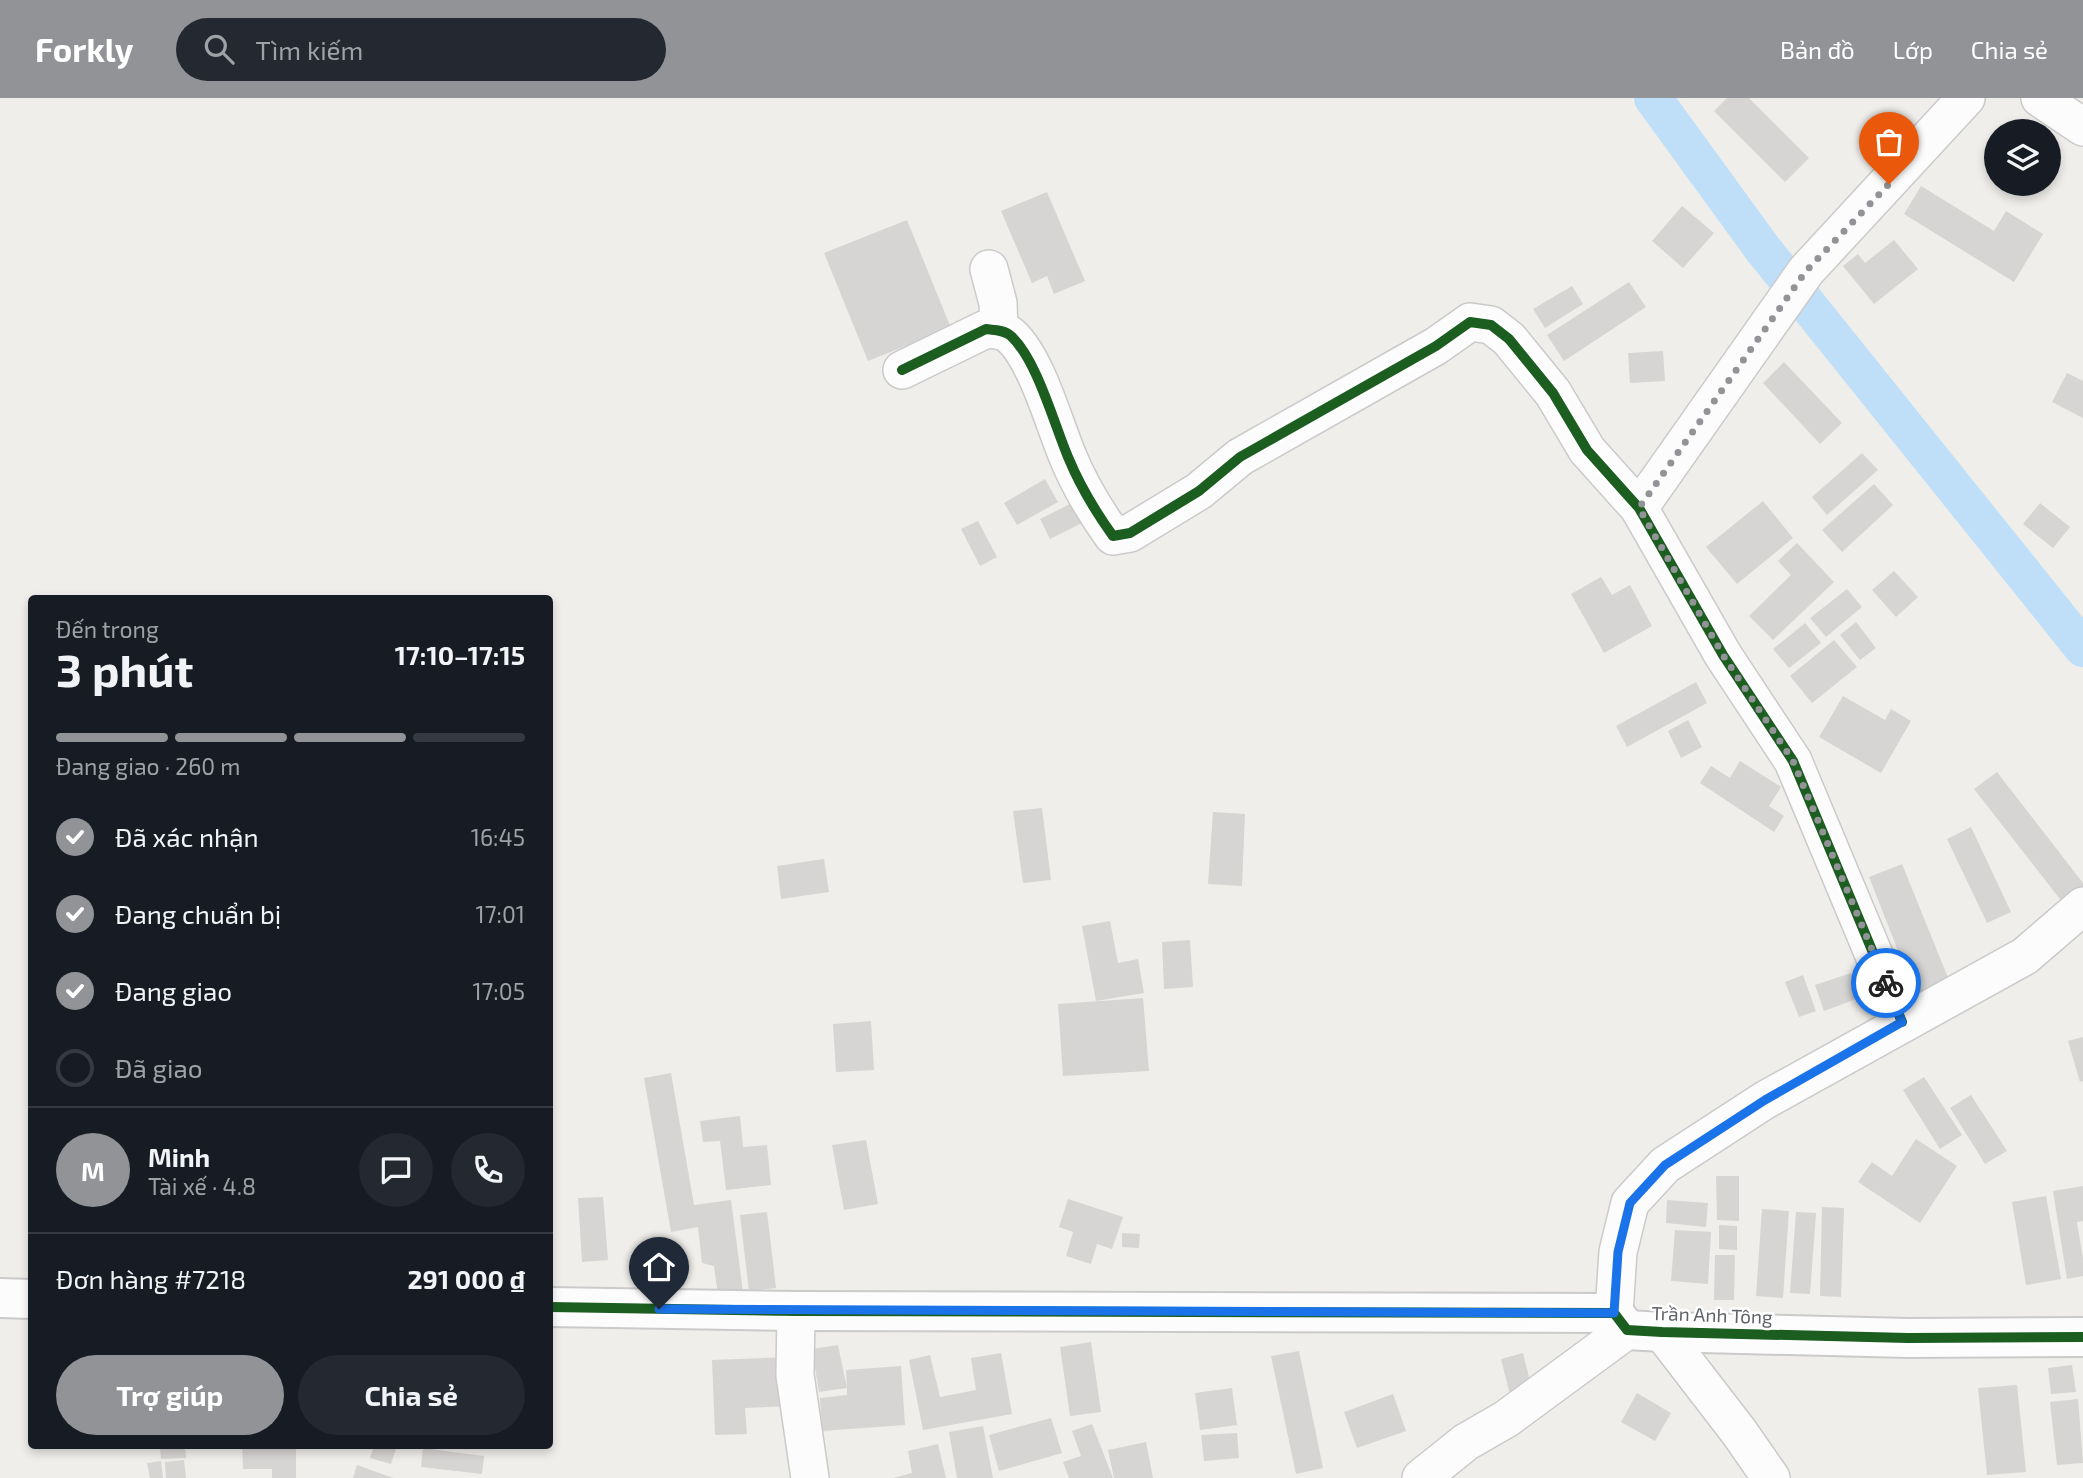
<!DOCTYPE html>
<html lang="vi">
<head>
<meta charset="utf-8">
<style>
  :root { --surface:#171b24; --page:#242831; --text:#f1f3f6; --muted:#9ea1a6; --line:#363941; --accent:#919396 }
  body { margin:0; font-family:"Exo 2",sans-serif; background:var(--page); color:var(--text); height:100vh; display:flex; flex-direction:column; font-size:26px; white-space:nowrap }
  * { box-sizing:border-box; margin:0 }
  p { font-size:23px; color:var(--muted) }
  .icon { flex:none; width:38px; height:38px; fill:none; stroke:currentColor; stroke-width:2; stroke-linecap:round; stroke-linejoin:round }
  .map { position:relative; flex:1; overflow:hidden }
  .side { position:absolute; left:28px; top:497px; width:525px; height:854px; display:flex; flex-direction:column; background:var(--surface); border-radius:7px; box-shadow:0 4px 10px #0003 }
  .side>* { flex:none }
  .controls { position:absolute; left:1984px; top:21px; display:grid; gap:14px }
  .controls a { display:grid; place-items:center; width:77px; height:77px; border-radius:50%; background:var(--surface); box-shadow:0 4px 10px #0003; font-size:35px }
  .pin { position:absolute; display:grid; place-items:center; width:60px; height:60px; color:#fff; margin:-72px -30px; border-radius:50% 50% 50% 0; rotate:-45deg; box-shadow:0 0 7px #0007 }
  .pin .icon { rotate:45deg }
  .courier { position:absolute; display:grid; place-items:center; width:70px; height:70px; margin:-35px; border:5px solid #1a73e8; border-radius:50%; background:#fff; color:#222; box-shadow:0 2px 9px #0007 }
  .head em { font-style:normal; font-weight:700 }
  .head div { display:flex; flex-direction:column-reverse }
  .head { display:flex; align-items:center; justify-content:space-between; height:119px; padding:0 28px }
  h1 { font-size:46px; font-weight:700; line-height:52px }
  .bar { display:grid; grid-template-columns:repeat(4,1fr); gap:10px 7px; align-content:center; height:84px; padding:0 28px }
  .bar i { height:9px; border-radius:5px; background:var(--line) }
  .bar .on { background:var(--accent) }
  .bar p { grid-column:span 4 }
  .line { display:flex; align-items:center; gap:18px; padding:0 28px; border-top:2px solid var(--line) }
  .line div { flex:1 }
  .round { display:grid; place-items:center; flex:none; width:74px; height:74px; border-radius:37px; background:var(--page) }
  ol { padding:0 28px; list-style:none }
  li { display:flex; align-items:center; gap:21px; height:77px }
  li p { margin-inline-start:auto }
  li .icon { padding:7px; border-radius:50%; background:var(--accent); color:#fff; stroke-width:4 }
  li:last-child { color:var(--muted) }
  li i { width:38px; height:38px; border:4px solid var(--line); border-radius:50% }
  .button { display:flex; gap:14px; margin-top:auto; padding:14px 28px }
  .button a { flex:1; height:80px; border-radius:42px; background:var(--accent); color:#fff; font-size:28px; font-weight:700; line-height:80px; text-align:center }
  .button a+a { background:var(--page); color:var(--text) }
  header { display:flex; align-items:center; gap:42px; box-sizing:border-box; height:98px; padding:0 35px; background:var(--accent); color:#fff }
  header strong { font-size:33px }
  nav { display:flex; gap:38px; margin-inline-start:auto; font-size:24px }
  .search { width:490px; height:63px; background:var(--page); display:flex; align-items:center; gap:18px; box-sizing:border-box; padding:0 24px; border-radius:38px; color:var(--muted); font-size:26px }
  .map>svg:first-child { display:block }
</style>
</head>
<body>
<header>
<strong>Forkly</strong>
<div class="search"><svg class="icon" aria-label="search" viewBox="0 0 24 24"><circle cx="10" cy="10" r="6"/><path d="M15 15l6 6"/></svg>Tìm kiếm</div>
<nav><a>Bản đồ</a><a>Lớp</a><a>Chia sẻ</a></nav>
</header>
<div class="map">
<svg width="2083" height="1380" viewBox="0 0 2083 1380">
  <rect width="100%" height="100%" fill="#efeeea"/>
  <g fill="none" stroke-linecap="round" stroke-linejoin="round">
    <path stroke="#bfdff9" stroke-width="38" d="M1653,0L1762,150L2083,550"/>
  </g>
  <path fill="#d6d5d3" d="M1727,0H1749L1809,60L1785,84L1714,13Z
    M1921,88L1994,133L2006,113L2043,136L2014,184L1904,116Z
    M1047,94L1085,183L1054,196L1047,178L1032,185L1001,113Z
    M1682,108L1714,135L1683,170L1652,143Z
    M907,122L951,230L868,263L824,155Z
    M1894,142L1918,171L1874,206L1843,168L1858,156L1865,165Z
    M1629,184L1646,209L1564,263L1547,237Z
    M1572,188L1583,206L1545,230L1533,211Z
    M1663,253L1665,283L1630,285L1628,255Z
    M1784,264L1842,325L1820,346L1763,285Z
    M2067,275L2083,283V320L2052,304Z
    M1862,355L1878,372L1827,417L1812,399Z
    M1045,381L1058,404L1017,427L1004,405Z
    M1874,386L1893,407L1842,454L1822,432Z
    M1763,403L1793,440L1737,486L1706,449Z
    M1074,404L1084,424L1050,441L1040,421Z
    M2040,405L2070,429L2053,450L2023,426Z
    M978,423L997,459L980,468L961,431Z
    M1797,445L1834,484L1773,542L1749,518L1791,477L1778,463Z
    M1894,473L1918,499L1896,519L1872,492Z
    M1601,479L1612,497L1630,487L1652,528L1604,555L1571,496Z
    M1847,491L1862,509L1826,539L1810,520Z
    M1856,524L1876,550L1860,562L1840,537Z
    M1805,525L1821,545L1789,570L1773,551Z
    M1834,542L1857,569L1812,605L1790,578Z
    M1696,584L1707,605L1627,649L1616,628Z
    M1843,598L1885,622L1891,611L1911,623L1881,675L1819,639Z
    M1688,622L1702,649L1681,660L1668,633Z
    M1740,663L1781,689L1769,708L1784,718L1774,734L1700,685L1711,668L1730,680Z
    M1997,674L2083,785V790L2063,805L1974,691Z
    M1042,710L1051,782L1023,785L1013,713Z
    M1213,714L1245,716L1242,788L1208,786Z
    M1971,729L2011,814L1987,825L1947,741Z
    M824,761L829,794L781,801L777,768Z
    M1902,766L1951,887L1917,901L1869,779Z
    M1110,823L1118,865L1138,861L1144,895L1096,903L1082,828Z
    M1190,842L1193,889L1164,891L1162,844Z
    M1851,875L1859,900L1824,913L1815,887Z
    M1803,877L1816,913L1799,919L1785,884Z
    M1143,900L1149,973L1063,978L1058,906Z
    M871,923L874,972L836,974L833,926Z
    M2083,939V983L2080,984L2068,943Z
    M671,975L694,1107L731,1102L743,1194L718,1197L714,1168L702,1165L698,1129L671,1134L644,980Z
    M1924,979L1962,1037L1940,1051L1903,992Z
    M1971,997L2007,1053L1985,1066L1950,1010Z
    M740,1018L743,1049L767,1047L771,1087L726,1092L720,1043L703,1044L700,1023Z
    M1916,1041L1957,1068L1920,1125L1858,1084L1872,1064L1892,1078Z
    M866,1042L878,1106L844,1112L832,1047Z
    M1716,1078H1739V1123L1717,1122Z
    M2083,1088V1123L2077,1124L2083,1161V1178L2067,1181L2053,1093Z
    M2046,1098L2061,1181L2026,1187L2012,1104Z
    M603,1099L608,1162L582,1164L578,1100Z
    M1068,1101L1123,1119L1112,1151L1097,1146L1091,1166L1066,1158L1073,1134L1059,1129Z
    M1667,1102L1708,1105L1706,1129L1666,1125Z
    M1822,1109L1844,1110L1841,1199L1820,1198Z
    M1762,1111L1789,1113L1783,1200L1756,1198Z
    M767,1114L776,1190L749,1193L740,1117Z
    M1796,1114L1816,1115L1810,1196L1790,1195Z
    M1719,1127L1737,1128V1152L1719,1151Z
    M1675,1132L1711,1134L1708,1186L1671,1183Z
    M1122,1135L1140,1136L1139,1150L1122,1149Z
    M1715,1157H1735L1734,1202H1714Z
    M1091,1244L1101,1314L1070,1318L1060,1249Z
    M838,1247L847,1290L846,1272L901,1268L905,1327L822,1333L820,1300L847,1297V1290L819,1294L812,1251Z
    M1299,1253L1323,1370L1296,1376L1271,1258Z
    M1001,1255L1012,1316L923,1332L909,1262L930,1257L940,1299L976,1292L971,1260Z
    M1523,1255L1533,1295L1511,1301L1501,1261Z
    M789,1259L791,1308L745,1310L747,1336L715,1337L712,1262Z
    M2072,1267L2076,1294L2051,1296L2048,1270Z
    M2017,1287L2026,1374L1987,1377L1978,1290Z
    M1232,1290L1237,1327L1200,1332L1195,1295Z
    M1637,1295L1671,1315L1655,1343L1621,1324Z
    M1393,1296L1406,1333L1357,1350L1344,1314Z
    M2078,1301L2083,1365L2057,1367L2050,1304Z
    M1051,1320L1062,1355L999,1373L989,1337Z
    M1092,1326L1113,1380H1069L1063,1364L1081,1358L1072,1333Z
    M983,1328L993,1380H957L949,1334Z
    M1237,1335L1239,1360L1204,1363L1201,1337Z
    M1146,1344L1153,1380H1114L1108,1352Z
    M938,1346L946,1380H893L912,1375L908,1353Z
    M160,1348H185L186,1360L161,1361Z
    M242,1348H296V1380H272V1371H243Z
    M374,1348H397L391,1366L370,1360Z
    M423,1350L484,1358L482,1376L421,1369Z
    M184,1362L186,1380H166L165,1364Z
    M161,1363L163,1380H150L147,1365Z
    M357,1367L393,1380H353Z"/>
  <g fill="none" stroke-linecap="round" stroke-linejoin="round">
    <g stroke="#cbcacb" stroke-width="40">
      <path id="minor" d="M2040,0L2083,29
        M989,171L998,205L999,232
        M902,272L986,231C995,232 1005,232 1011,238C1037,262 1054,326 1068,359C1080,388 1095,413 1113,438L1130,435L1199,393L1240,359L1436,248L1470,224L1491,227L1509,241L1553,295L1587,352L1639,410L1723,557L1793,663L1902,924
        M1639,410L1806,173L1966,0
        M796,1213L795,1277L810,1380
        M1614,1215L1618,1154L1630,1105L1665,1067L1765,1002L2025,858L2083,808
        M1662,1234L1739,1334L1771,1380
        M1421,1380L1466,1344L1506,1321L1627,1232"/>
    </g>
    <g stroke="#cbcacb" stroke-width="42">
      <path id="tertiary" d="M0,1200L32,1201
        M550,1209L796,1213L1614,1215L1627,1232L1662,1234L1908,1240L2083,1239"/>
    </g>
    <use href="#minor" stroke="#fdfcfc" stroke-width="37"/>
    <use href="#tertiary" stroke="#fdfcfc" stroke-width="38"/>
    <g stroke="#fff" stroke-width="15">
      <path id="cycleway" d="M902,272L986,231C995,232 1005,232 1011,238C1037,262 1054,326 1068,359C1080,388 1095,413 1113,438L1130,435L1199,393L1240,359L1436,248L1470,224L1491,227L1509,241L1553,295L1587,352L1639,410L1723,557L1793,663L1902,924
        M550,1209L796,1213L1614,1215L1627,1232L1662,1234L1908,1240L2083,1239"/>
    </g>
    <use href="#cycleway" stroke="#1b5e20" stroke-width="10"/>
  </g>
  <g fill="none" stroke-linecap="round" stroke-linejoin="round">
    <path stroke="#919396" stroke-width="7" stroke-dasharray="0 12.6" d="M1886,885L1793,663L1723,557L1639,410L1806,173L1889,86"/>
    <path stroke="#1a73e8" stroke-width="9" d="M659,1211L1614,1215L1618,1154L1630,1105L1665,1067L1765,1002L1902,924L1886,885"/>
  </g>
  <g text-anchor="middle" stroke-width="5" stroke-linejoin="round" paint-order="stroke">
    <g font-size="19" fill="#5f6268" stroke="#fff">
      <text transform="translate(1712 1217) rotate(2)" y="7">Trần Anh Tông</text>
    </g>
  </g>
</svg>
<div class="controls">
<a><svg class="icon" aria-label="layers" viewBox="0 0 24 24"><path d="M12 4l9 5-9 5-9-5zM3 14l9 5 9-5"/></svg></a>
</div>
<div class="pin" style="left:1889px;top:86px;background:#ea580c"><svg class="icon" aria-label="bag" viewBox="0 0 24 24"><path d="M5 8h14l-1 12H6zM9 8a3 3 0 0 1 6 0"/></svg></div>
<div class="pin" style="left:659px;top:1211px;background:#1f2937"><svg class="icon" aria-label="home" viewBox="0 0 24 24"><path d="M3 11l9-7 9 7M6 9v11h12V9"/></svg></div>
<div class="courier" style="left:1886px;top:885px"><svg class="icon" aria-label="bike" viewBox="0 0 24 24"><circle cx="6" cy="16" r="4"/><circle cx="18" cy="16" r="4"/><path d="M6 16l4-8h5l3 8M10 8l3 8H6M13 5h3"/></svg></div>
<section class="side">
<div class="head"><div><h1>3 phút</h1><p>Đến trong</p></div><em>17:10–17:15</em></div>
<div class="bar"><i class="on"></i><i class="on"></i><i class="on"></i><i></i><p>Đang giao · 260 m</p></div>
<ol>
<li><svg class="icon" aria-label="check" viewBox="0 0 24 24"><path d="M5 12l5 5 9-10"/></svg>Đã xác nhận<p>16:45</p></li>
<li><svg class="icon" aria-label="check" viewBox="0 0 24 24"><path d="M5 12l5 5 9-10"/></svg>Đang chuẩn bị<p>17:01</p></li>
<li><svg class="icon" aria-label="check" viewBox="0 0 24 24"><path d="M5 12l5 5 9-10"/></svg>Đang giao<p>17:05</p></li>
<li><i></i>Đã giao</li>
</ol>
<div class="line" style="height:126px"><b class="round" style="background:var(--accent);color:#fff">M</b><div><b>Minh</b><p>Tài xế · 4.8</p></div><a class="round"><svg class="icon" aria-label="chat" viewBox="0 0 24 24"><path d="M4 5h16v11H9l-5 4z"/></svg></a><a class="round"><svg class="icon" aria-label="phone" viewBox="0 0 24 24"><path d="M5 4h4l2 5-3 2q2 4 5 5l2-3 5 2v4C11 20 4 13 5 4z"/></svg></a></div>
<div class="line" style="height:91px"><div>Đơn hàng #7218</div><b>291 000 ₫</b></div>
<div class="button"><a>Trợ giúp</a><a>Chia sẻ</a></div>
</section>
</div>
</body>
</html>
